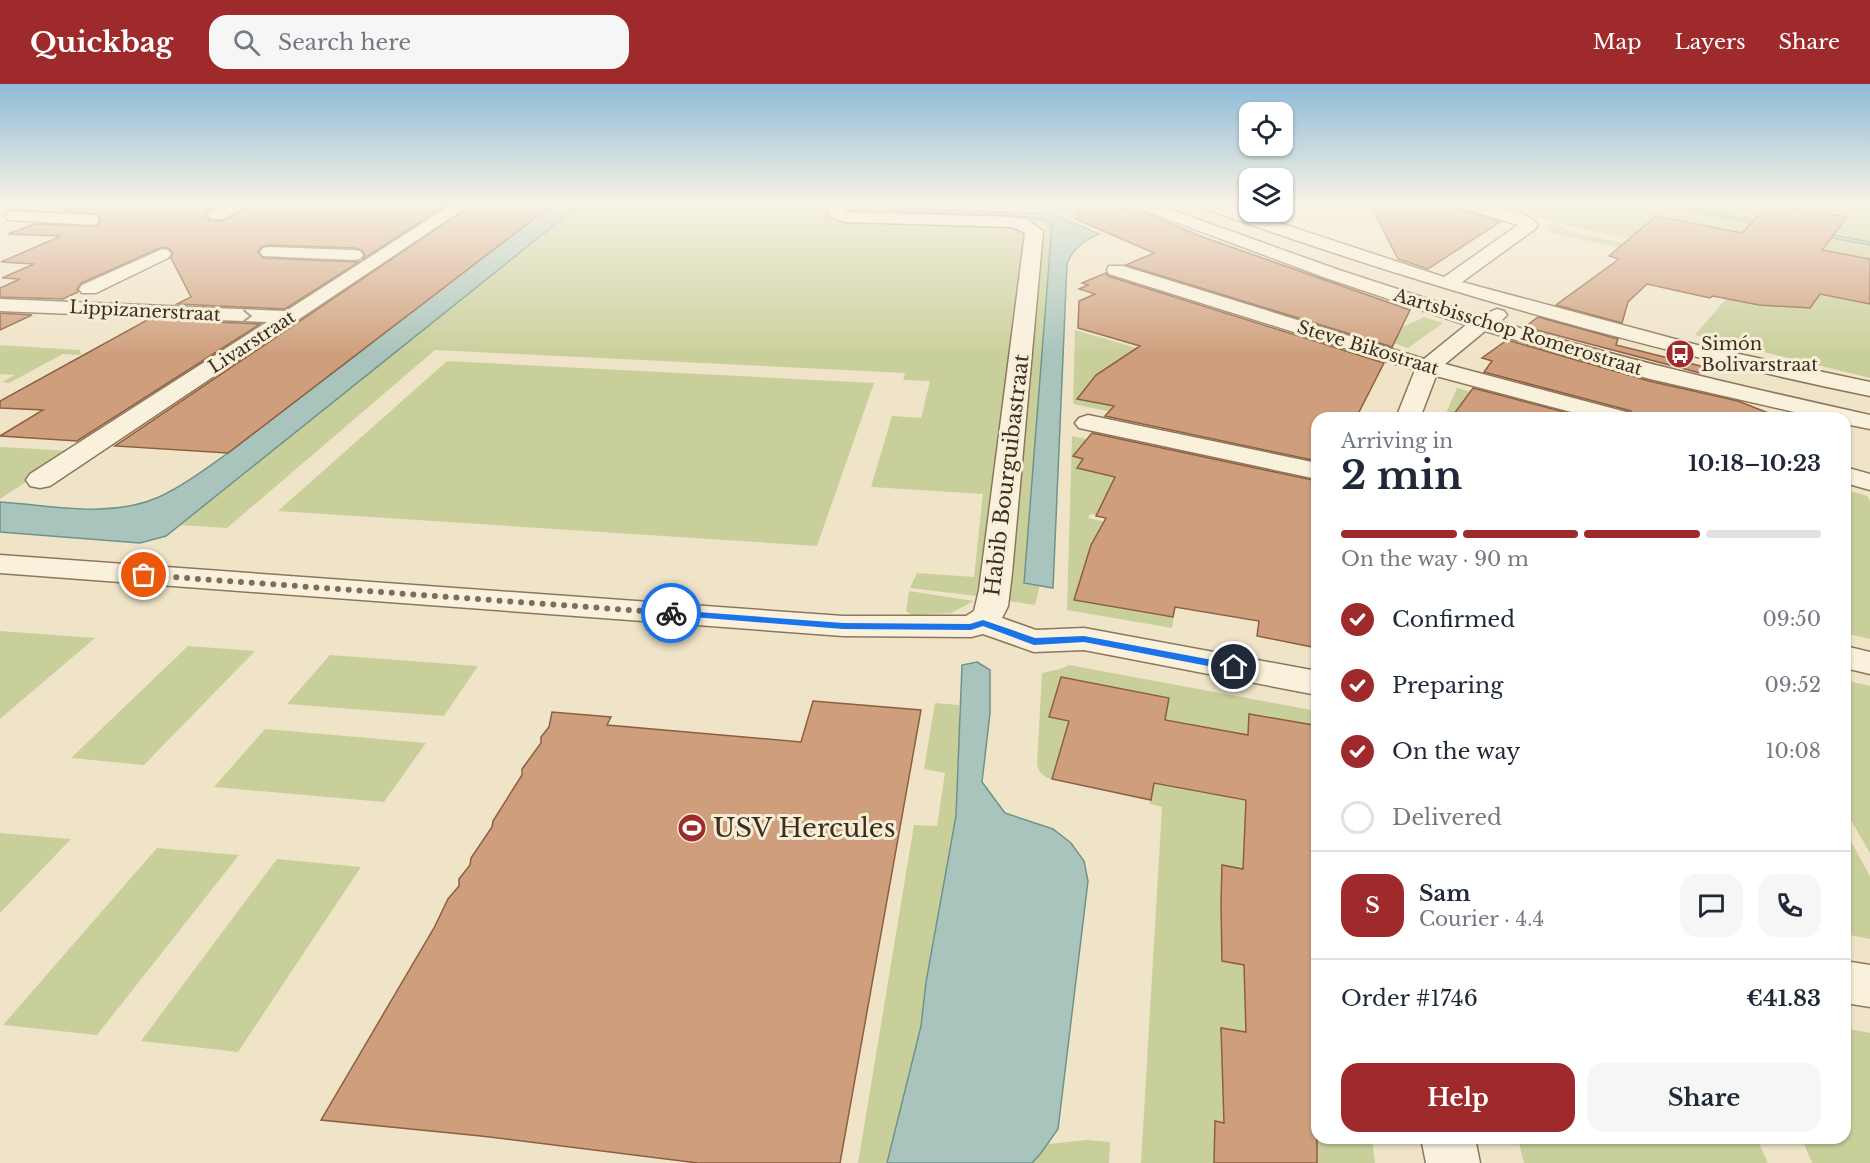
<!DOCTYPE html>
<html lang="en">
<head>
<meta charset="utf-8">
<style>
  :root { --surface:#fff; --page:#f6f6f7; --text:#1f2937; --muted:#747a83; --line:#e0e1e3; --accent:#9e2a2b }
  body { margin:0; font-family:"Libre Baskerville",serif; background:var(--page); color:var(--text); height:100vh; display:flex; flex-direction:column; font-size:22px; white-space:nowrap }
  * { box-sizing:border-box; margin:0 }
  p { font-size:20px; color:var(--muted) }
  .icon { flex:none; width:33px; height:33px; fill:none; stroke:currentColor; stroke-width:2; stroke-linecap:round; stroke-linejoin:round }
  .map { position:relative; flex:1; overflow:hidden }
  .sheet { position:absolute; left:1311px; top:328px; width:540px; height:732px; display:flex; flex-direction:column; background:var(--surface); border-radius:18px; box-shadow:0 2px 4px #0004 }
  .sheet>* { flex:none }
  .controls { position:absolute; left:1239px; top:18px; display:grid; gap:12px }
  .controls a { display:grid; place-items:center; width:54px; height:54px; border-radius:12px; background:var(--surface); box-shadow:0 2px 4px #0004; font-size:30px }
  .pin { position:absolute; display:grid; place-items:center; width:51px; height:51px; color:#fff; margin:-26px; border:3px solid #fff; border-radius:50%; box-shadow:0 2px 6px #0007 }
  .courier { position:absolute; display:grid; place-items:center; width:60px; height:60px; margin:-30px; border:4px solid #1a73e8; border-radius:50%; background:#fff; color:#222; box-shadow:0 2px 8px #0007 }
  .head em { font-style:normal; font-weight:700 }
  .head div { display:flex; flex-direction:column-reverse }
  .head { display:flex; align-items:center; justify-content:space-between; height:102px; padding:0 30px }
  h1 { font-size:39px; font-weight:700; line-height:45px }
  .bar { display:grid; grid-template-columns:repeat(4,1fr); gap:9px 6px; align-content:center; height:72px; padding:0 30px }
  .bar i { height:8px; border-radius:4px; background:var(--line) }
  .bar .on { background:var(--accent) }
  .bar p { grid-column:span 4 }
  .line { display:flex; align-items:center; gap:15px; padding:0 30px; border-top:2px solid var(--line) }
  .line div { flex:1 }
  .round { display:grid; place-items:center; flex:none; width:63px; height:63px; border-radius:18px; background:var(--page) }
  ol { padding:0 30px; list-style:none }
  li { display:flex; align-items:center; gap:18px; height:66px }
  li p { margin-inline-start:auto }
  li .icon { padding:6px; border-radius:50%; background:var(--accent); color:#fff; stroke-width:4 }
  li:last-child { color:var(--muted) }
  li i { width:33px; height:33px; border:3px solid var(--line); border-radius:50% }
  .action { display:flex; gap:12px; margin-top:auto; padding:12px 30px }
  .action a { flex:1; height:69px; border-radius:18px; background:var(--accent); color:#fff; font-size:24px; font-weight:700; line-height:69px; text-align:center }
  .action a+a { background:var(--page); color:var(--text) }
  header { display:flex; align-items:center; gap:36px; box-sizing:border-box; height:84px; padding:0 30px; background:var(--accent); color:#fff }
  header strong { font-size:28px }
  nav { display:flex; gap:33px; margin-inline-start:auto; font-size:21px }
  .search { width:420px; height:54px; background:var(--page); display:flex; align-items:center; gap:15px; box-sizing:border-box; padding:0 21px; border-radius:18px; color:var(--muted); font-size:22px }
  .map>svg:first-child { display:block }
</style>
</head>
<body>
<header>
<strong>Quickbag</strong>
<div class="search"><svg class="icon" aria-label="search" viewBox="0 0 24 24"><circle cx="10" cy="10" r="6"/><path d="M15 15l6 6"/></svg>Search here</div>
<nav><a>Map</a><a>Layers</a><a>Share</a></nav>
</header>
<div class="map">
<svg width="1870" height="1079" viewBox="0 0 1870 1079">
  <rect width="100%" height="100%" fill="#f0e4c8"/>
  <path fill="#c9cf9b" d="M587,120L808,127L811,121L780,120H827L824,128L833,136L1007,142L1026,150L980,506L977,512L910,504L917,489L974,493L983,410L871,403L892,332L921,334L930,297L903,296L905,289L435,266L227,444L180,441L573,126Z
    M1040,120H1068L1150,155L1156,165L1147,167Z
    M1537,120H1870V206L1556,139L1568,147L1870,211L1732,188L1547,148L1551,145L1540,144L1555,138L1523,129Z
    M847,122L894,124L888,125L889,128L1029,133L1044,136L1052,141L1024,498L1040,501L1035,521L1009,517L1045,142L1037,137L1027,135L855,129L847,126Z
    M1743,195H1755L1870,220V294L1695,251Z
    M1424,233L1443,239L1408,264L1345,242L1396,246Z
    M1075,246L1247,296L1217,350L1073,320Z
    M0,261L80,266L81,271L63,270L9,299L2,298L15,291L0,290Z
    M447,277L874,299L817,462L278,427Z
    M1457,304L1566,334H1444Z
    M1072,352L1224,384L1152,443L1091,430L1088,434L1189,456L1179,500L1172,544L1067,526Z
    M0,363L73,367L0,415Z
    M1845,406L1868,412L1870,418V555L1845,549Z
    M909,507L974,517L951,529L912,531L906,527Z
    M0,547L95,554L0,635Z
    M188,562L255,567L144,681L71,674Z
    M330,571L478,582L444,632L287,620Z
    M1069,581L1317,627V1054L1372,1055L1375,1079H1141L1162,723L1150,720V716L1047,694L1040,688L1037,681L1042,589L1060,585Z
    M1845,596L1870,602V769L1845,726Z
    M935,619L959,621V682L956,731L926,898L921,942L887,1079H858L914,741L937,742L945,689L924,685Z
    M265,645L426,659L384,718L214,703Z
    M1845,747L1870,792V855L1845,850Z
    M0,749L71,755L0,829Z
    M157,764L239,771L97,951L3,941Z
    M277,775L361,783L238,968L141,957Z
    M1845,944L1870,949V1079H1812L1802,1055L1845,1054Z
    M1518,1055H1757L1768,1079H1524Z
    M1087,1056L1110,1058L1109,1079H1032L1048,1060Z"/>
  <path fill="#a9c4bc" stroke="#6f938a" stroke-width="1.5" d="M553,120H587L573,126L166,452L140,459L0,448V418C51,421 110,435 159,413C183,402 207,384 228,369Z
    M628,120L812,121L808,127Z
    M1652,120H1668L1870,158V161Z
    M894,124L1053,130L1099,150C1084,156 1072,165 1067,180L1053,504L1024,499L1052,141L1044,136L1029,133L887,127Z
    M977,578L990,586V629L982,698L1005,729L1053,745L1071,759L1084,777L1088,797L1058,1045L1041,1069L1032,1079H887L921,942L926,898L956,732L962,581Z"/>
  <path fill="#cf9f7d" stroke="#8d5f41" stroke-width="1.5" d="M84,120H222L208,126L206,132L210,137H223L247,125L250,120H448L363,175L365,171L362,166L354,164L269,161L261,163L258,168L263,174L359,178L285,225L177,220L191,213L171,174L173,169L168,164L162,163L81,199L77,205L78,208L63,215L0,213V204L20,195L2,194L34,180L1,178L61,152L8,150L35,140L97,142L101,137L97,130L65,127Z
    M473,120H553L228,369L115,362Z
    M1081,120H1112L1140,130L1145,129L1203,153L1410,226L1392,263L1126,181L1154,169L1076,135Z
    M1370,120H1454L1457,125L1500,138L1428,185L1398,175Z
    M1769,120L1847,133L1822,166L1870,175V220L1820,210L1810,224L1759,221L1713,212L1710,214L1647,200L1628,218L1622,239L1556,221L1619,175L1609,172L1656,132L1742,149Z
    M1106,189L1108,192L1384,279L1356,334H1317V377L1105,332L1114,322L1077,315L1096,291L1140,262L1078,244L1079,217L1095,210L1079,205L1088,201L1082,199Z
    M0,229L32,231L0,246Z
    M1538,233L1618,255L1616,261L1701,282L1700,289L1525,243Z
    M149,235L260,240L77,357L0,352L43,326L0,324V317Z
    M1507,256L1649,297L1738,317L1776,332V334H1635L1631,327L1484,288L1492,277L1482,274Z
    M1473,304L1587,334H1451Z
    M1092,349L1317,397V564L1257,552L1259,537L1175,523L1173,533L1074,516L1091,461L1106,434L1096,432L1115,393L1077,384L1083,375L1073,372Z
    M1061,593L1169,614L1165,636L1248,651L1249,630L1313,641L1317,772V1079H1214L1215,1037L1224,1039L1221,944L1246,948L1244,881L1222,877L1221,820L1222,781L1243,785L1246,716L1154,699L1151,716L1052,695L1069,637L1049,633Z
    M813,617L921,626L840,1079H698L481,1052L321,1036L434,844L448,815L459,802V795L470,781L471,774L492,743L493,737L522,691V685L541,659V653L549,643L552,628L611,633L607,641L801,658Z"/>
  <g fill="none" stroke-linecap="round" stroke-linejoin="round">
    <g stroke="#8d765c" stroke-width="3">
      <path id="minor" d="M227,120H248L246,123L222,135H210L208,131L210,127Z
        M452,120H471L50,402L40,404L30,402L26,396L30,390L267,238L0,227V215L286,227Z
        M829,120H845V127L848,128L1012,133L1029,136L1043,147L1012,489L1008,522L1002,534L1036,546L1084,544L1317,587V611L1084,566L1034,568L983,550L971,553L843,552L0,489V471L843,532H966L974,527L979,506L1025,149L1012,143L846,138L830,133L828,129Z
        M1133,120H1155L1339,186L1480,232L1497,225L1504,227L1507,231L1500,238C1622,275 1745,303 1870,331V345L1845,340V334H1821L1650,295L1485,247L1445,280L1630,329L1633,334H1594L1436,292L1420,334H1396L1415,286L1109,190L1107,186L1109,182H1123L1424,275L1466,241L1326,194L1135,123Z
        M1199,120H1222L1444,193L1518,141L1458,123L1456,120C1477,120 1525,123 1538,141L1535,145L1462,198L1701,262L1870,298V312C1642,265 1420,202 1201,123Z
        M14,127L91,131L97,132L99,136L97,140L91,141L8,136L6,132L8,128Z
        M269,163L354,166L360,167L363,171L360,175L354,176L263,172L260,168L263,164Z
        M162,165L168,166L171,170L168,174L96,209H82L79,205L82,201Z
        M1088,331L1317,379V395L1079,344L1075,339L1079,334Z
        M1845,383L1870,390V406L1845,399Z
        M1845,562L1870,568V590L1845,584Z
        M1845,877L1870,881V923L1845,919Z
        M1421,1054H1475L1480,1079H1426Z"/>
    </g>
    <use href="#minor" fill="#faf1dc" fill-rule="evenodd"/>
  </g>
  <defs><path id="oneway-chevron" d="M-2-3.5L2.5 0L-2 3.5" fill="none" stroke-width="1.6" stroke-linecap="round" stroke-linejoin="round" transform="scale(1.5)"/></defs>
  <use stroke="#9c907e" href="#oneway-chevron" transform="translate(247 232) rotate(2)"/>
  <linearGradient id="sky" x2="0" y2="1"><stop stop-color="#8fbad6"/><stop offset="0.44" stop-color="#f8f3e6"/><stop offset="1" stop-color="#f8f3e6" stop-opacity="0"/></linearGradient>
  <rect width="1870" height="271" fill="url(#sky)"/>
  <path fill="#1a73e8" d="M671,526L843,539L970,540L983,536L1035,554L1084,552L1234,580L1239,583L1234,587L1084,558L1034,561L983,542L971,546L843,545L668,531V527Z"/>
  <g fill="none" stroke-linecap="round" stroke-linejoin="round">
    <path stroke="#7c6e5b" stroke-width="6" stroke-dasharray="0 10.8" d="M144,491L671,529"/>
  </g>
  <defs>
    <g id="bus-disc" transform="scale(1.5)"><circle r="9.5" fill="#9e2a2b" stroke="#f7eed8"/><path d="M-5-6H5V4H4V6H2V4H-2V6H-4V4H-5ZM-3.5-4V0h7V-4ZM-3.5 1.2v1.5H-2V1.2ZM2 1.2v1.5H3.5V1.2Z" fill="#fff"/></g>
    <g id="stadium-disc" transform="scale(1.5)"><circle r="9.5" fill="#9e2a2b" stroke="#f7eed8"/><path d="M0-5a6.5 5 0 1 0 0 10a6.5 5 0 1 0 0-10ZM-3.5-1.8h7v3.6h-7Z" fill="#fff"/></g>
  </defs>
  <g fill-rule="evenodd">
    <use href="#bus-disc" x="1680" y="270"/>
    <use href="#stadium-disc" x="692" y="744"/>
  </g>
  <g text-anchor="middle" stroke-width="6" stroke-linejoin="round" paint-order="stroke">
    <g font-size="18" fill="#3d2e20" stroke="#f7eed8">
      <text transform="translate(145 227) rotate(3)" y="6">Lippizanerstraat</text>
      <text transform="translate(1518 248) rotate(17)" y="6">Aartsbisschop Romerostraat</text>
      <text transform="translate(252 258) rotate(-33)" y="6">Livarstraat</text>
      <text transform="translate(1368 264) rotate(17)" y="6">Steve Bikostraat</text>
    </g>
    <g font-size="18" fill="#3d2e20" stroke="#f7eed8" text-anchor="start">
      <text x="1701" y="266">Simón<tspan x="1701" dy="21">Bolivarstraat</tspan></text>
    </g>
    <g font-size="21" fill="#3d2e20" stroke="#f7eed8">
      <text transform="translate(1007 391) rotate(-83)" y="7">Habib Bourguibastraat</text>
    </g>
    <g font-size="26" fill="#3d2e20" stroke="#f7eed8" text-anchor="start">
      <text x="713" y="753">USV Hercules</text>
    </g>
  </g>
</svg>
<div class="controls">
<a><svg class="icon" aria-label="locate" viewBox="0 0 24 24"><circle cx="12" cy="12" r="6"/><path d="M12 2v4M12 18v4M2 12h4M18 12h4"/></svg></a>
<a><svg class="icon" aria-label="layers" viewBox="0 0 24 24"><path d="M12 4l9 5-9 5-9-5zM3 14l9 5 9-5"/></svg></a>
</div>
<div class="pin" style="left:144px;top:491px;background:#ea580c"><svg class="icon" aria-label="bag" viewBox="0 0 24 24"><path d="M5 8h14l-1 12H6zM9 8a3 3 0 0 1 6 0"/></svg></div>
<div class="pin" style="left:1234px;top:583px;background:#1f2937"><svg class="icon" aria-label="home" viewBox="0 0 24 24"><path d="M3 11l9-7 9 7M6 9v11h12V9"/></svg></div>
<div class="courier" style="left:671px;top:529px"><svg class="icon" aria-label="bike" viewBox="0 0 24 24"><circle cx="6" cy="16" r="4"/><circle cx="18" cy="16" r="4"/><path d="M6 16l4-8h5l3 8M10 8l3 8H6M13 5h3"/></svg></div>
<section class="sheet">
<div class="head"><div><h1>2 min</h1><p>Arriving in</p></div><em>10:18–10:23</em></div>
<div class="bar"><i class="on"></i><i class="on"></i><i class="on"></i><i></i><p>On the way · 90 m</p></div>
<ol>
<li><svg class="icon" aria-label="check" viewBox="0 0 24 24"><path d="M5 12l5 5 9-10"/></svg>Confirmed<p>09:50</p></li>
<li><svg class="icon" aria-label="check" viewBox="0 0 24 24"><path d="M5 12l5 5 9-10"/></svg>Preparing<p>09:52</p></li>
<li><svg class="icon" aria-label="check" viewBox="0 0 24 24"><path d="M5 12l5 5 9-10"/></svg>On the way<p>10:08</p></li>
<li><i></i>Delivered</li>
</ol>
<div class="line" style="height:108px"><b class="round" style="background:var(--accent);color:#fff">S</b><div><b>Sam</b><p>Courier · 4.4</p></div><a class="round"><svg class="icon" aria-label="chat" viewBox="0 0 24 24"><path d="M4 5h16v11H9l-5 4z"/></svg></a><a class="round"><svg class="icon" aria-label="phone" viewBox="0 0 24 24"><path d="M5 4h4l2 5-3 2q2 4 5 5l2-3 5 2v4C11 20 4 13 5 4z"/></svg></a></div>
<div class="line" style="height:78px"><div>Order #1746</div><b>€41.83</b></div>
<div class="action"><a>Help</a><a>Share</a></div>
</section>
</div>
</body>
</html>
